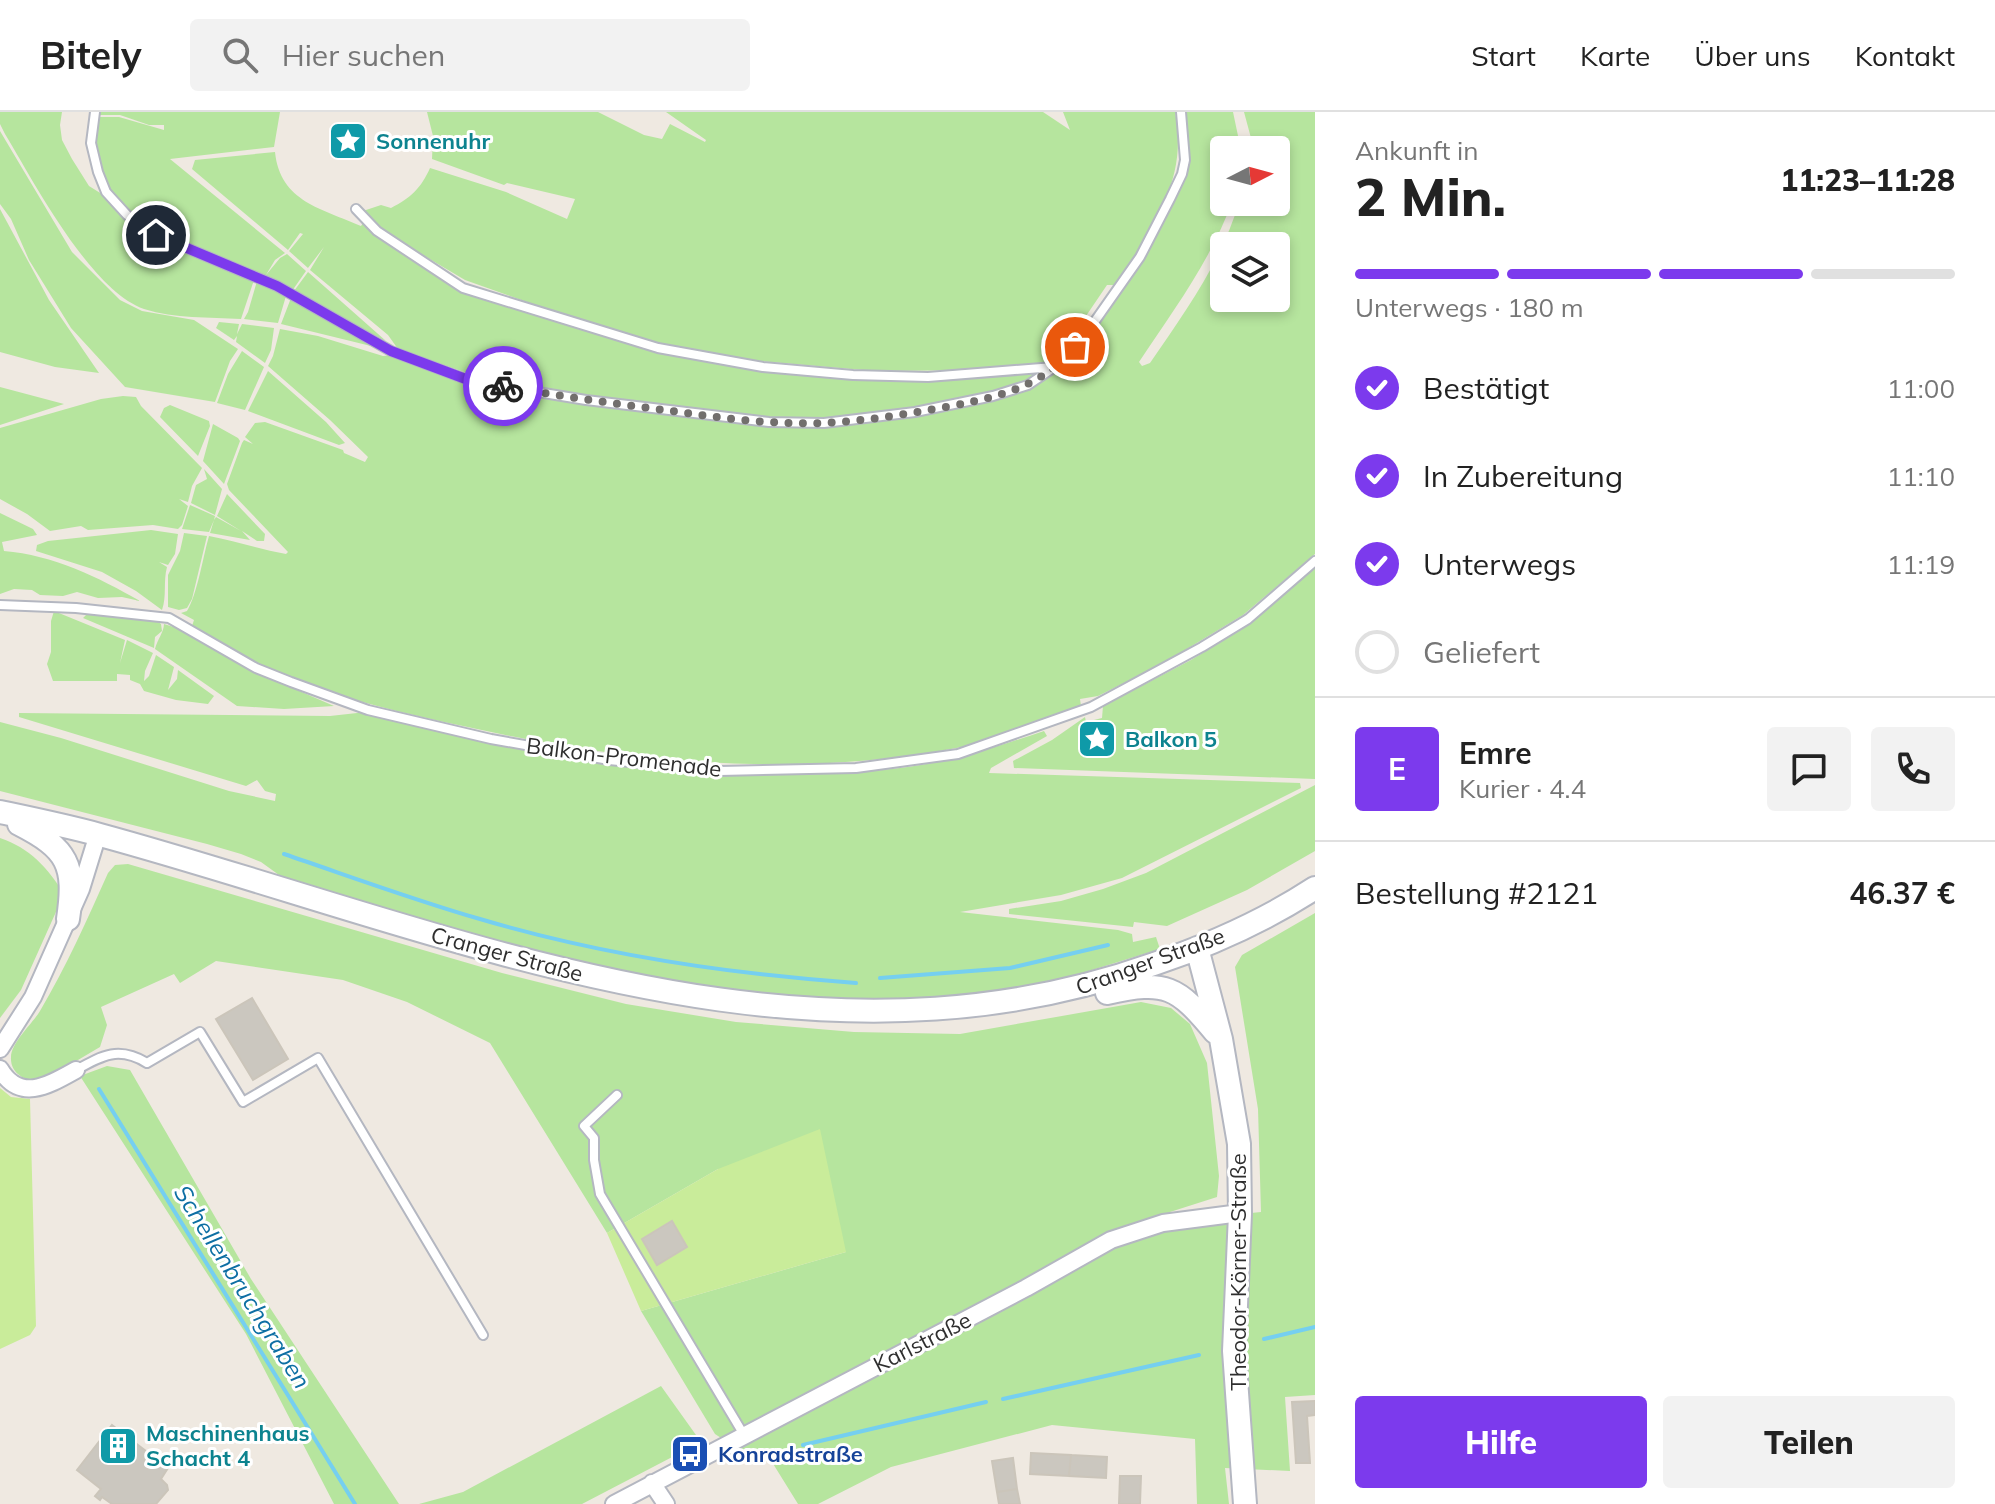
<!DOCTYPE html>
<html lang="de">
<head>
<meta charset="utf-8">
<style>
  :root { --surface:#fff; --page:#f2f2f2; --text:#222; --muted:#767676; --line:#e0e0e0; --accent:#7c3aed }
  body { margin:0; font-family:Mulish,sans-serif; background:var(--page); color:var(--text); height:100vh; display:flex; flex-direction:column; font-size:30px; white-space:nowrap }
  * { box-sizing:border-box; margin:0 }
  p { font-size:26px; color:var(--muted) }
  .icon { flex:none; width:44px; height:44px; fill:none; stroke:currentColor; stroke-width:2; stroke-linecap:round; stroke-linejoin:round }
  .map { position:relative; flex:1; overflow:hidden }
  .panel { display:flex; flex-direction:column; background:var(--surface); width:680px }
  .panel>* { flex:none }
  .needle { width:52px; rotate:84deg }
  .fabs { position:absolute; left:1210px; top:24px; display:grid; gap:16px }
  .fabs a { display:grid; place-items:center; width:80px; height:80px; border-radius:8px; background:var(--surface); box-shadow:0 4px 12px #0003; font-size:40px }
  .pin { position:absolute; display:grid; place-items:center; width:68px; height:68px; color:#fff; margin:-34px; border:4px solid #fff; border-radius:50%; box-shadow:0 2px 8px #0007 }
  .courier { position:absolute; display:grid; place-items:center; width:80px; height:80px; margin:-40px; border:6px solid #7c3aed; border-radius:50%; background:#fff; color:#222; box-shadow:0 2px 10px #0007 }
  .headline em { font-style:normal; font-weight:800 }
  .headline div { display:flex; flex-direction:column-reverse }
  .headline { display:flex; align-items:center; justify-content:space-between; height:136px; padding:0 40px }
  h1 { font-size:52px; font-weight:800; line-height:60px }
  .bar { display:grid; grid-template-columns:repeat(4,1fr); gap:12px 8px; align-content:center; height:96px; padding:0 40px }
  .bar i { height:10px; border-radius:6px; background:var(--line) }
  .bar .on { background:var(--accent) }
  .bar p { grid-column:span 4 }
  .line { display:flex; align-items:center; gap:20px; padding:0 40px; border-top:2px solid var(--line) }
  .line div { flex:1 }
  .round { display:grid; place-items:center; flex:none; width:84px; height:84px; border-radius:8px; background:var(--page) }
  ol { padding:0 40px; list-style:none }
  li { display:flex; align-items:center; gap:24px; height:88px }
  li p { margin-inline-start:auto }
  li .icon { padding:8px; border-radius:50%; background:var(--accent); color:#fff; stroke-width:4 }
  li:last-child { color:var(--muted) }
  li i { width:44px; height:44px; border:4px solid var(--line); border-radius:50% }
  .primary-button { display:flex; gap:16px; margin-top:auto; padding:16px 40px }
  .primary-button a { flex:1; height:92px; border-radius:8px; background:var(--accent); color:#fff; font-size:32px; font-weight:800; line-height:92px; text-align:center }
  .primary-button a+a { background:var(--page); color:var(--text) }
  header { display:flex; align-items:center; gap:48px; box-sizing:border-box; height:112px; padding:0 40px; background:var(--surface); border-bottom:2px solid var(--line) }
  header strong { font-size:38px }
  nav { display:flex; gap:44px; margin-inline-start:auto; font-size:28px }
  .search { width:560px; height:72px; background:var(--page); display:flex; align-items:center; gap:20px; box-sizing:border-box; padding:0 28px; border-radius:8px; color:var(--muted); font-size:30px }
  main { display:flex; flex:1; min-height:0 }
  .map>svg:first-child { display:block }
</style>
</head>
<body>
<header>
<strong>Bitely</strong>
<div class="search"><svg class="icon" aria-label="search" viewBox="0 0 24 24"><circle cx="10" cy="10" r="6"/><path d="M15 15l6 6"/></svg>Hier suchen</div>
<nav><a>Start</a><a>Karte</a><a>Über uns</a><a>Kontakt</a></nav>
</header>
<main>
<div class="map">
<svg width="1315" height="1392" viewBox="0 0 1315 1392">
  <rect width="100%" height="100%" fill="#efe9e1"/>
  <path fill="#b6e59e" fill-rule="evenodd" d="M0,0H62L60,13L62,28L72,47L89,74L105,84L124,105L153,127L254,168L241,207C209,205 175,207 144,197C90,178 34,70 5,22L0,12Z
    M99,0H280L274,35L170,47L285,141L275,148L266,163L280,146L287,142L306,159L292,179C241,156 139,124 109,77C95,55 95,29 97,5H119L164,18V13H149L120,3H98Z
    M427,0H598L644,23L662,27L670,12L705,30L706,28L666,0H1043L1070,18L1063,0H1175C1189,69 1151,117 1117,173H1107L1086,204L1089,212L1060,247L1049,251L989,258L874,259L737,247L663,232L541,195L465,168L394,126L374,111L363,99L381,93L391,96C411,86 421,76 430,56L506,80L567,107L575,87L507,71L504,73L432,47L433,24Z
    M1183,0H1233L1241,38H1224V90H1232C1211,148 1173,199 1139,250L1142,254L1150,251C1185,200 1222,149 1239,90H1276V38H1250L1251,26L1244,0H1315V442L1243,503L1162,552L1098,584L1080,587L1081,594C1044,608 1006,626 967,634C800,668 628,651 463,614C406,602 348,588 294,568C258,555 225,533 192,514L194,508L181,501L187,499C197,483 203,445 209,424C235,429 260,437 286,442L288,440L229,378L227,372L242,331L244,328L253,332L245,325L255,311L265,310L343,338L344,341L365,350L368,345L330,308L268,254L273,244L280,217L318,224L383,244L395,243L469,271L768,313L823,315L871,311L953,297L1012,282L1040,271L1071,248L1139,151L1185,53ZM1224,134H1276V186H1224Z
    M0,19L72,140L120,188L142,199L194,208L238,237L230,249L215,290L125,275L71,216L29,148L11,107L0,92Z
    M275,40C280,90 323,97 361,114L363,111C437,180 531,201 627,225C671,236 716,250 762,258C847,273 961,273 1045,257L1038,264L992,280L908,297L823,307L769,306L586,285L470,262L398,237L388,223L310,158L324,135L308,156L289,139L303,122L300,121L288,138L192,57L195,48Z
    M0,97L49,188L99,261L55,255L0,240Z
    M308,160L386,229L374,223L372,224L294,179Z
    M257,169L286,184L278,211L244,207L248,200Z
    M291,186L375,234V235L281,212Z
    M219,210L239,212L237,222L242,212L274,216L271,238L265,251L236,230L237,224L234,228L216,216Z
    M242,239L264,255L245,298L217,291L228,262Z
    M268,259L326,310L345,331L339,333L248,299Z
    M0,275L64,292L0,313Z
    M123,284L136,285L141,294L202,356L192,374L188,390L179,387L188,394L182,413L178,417L153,413L88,418L81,414L50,419L27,402L0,387V316L101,287Z
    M170,293L209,309L210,314L198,344L160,305L164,296Z
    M213,312L238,326L240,329L224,372L203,349Z
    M204,357L222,377L215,403L191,391L196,373L207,367Z
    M227,382L265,422L264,429H257L242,419L250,428L210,421L214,408L209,420L182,417L190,393L215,404L214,408L216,405L241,419L217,404Z
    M0,401L33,417L37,423L2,430L4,439C53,443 98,465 140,489L122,485L98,486L77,480L63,484L40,483L32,478L14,477L0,482Z
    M151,418L178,422L175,442L168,453L159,450L167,455C163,470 167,484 162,498L136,479L102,460L36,439L37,433L48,429Z
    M184,421L207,424L192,487L187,496L179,498L168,495V463L180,439Z
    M1315,454V667L1014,656L1013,649L1052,628L1085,605L1086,610L1102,606L1103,594L1191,548L1247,514Z
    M54,499L125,528L120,551L127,528L153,541L145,559L144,569L149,564L156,543L174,555L168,578L177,567L178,558L214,584L208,592L176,588L144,579L140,572L130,568V563L117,562V569H53L47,552L51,540V509Z
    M89,500L157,509L161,512L162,519L155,525L154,536L83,506Z
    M164,512L180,517L258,561L334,594L284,597L237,594L155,537C157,528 164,520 164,512Z
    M366,600C435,617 504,636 574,647C646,659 719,662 793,662C837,661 883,660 926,652C966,645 1005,632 1044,619L1047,624L991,656L989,661L1300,671L1301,676L1122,766L1061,783L960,800L1118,818L1132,822L1133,830L1156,825L1160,837L1037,875L937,889L794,888L579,853L349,787L279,763L261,750L241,742L207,732L0,679V610L61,626L229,679L275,689L276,682L265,679L257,668L246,674L19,605V601L330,604Z
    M1315,673V739L1247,778L1167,814L1134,810L1133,815L1009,802V797L1061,789L1103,777L1146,761Z
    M0,726C30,736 48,756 64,782L21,878L0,906Z
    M128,752L502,861L626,892L736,910L854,920L960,922L1141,890L1171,896L1190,912L1207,951L1219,1064L1217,1085L1170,1100L1172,1109L1261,1100L1258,997L1235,855L1242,843L1315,801V1283L1285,1285L1290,1359L1225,1356L1229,1392H1197L1195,1327L1052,1313L891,1355L818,1392H798L767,1342L753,1347L715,1322L641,1199L846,1140L718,1057L607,1121L490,931L407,890L343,868L216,849L180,871L174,862L101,895L107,913L100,935L39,971C25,968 10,962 11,945C11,931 32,912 40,899C66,855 87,808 108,761L115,753Z
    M107,954L130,958L251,1167L399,1392H334L246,1222L80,964Z
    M661,1274L701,1330L582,1392H419L463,1380Z"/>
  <path fill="#c9ec9a" d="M0,976L11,985L30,987L36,1214L30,1223L0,1237Z
    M820,1017L846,1140L641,1199L607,1121L718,1057Z"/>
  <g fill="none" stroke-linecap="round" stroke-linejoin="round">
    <path stroke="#75cff0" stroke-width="4" d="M284,742C349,764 414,788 480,807C601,843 730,862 856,871
      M880,866L1010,856L1108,833
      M99,977L355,1392
      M1264,1227L1315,1215
      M1003,1287L1199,1243
      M803,1333L986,1290"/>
  </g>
  <path fill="#cbc7bf" stroke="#cbc5ba" stroke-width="2" d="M252,886L288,947L253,968L216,907Z
    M672,1109L687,1135L657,1153L642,1127Z
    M1315,1289V1303L1307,1304L1310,1351H1296L1292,1290Z
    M112,1313L168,1356L161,1367L167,1373L168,1378L156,1392H112L102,1385L100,1388L95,1384L101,1377L77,1358Z
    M1031,1341L1071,1343L1069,1364L1030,1362Z
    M1071,1343L1107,1345L1106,1366L1069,1364Z
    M1013,1346L1017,1377L997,1380L992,1349Z
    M1120,1364H1141L1140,1392H1119Z
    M1017,1377L1020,1392H999L997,1380Z"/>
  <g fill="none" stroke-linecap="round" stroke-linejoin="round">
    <g stroke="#b4b7c1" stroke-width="12">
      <path id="lane" d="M95,0L91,31L98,60L106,80L127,103L156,123L277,174L391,239L471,269L586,288L769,310L824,311L915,300L993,284L1028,273L1062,250L1088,219L1140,145L1170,87L1182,62L1185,48L1181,0
        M356,97L377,119L463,176L658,236L763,255L853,263L928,265L1054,255
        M0,493L76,496L169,506L256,556L291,570L368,598L491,627L609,648L720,659L856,656L958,642L1091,595L1202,535L1248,507L1315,449
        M76,958C103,943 119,934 147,951L200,920L243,990L318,946L483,1223
        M617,983L584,1014L594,1026V1048L600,1082L744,1323"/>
    </g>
    <g stroke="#b4b7c1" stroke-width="20">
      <path id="street" d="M0,937L33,885L81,777L98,722
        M0,957C20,991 49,973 76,958
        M652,1371L666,1392
        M614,1392L1026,1176L1111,1128L1163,1111L1240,1101"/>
    </g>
    <g stroke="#b4b7c1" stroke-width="26">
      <path id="secondary" d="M0,700C33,707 67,714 100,723C445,817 795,979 1154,852C1210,833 1266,808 1315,776
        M19,712C68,737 76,753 68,807
        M1197,836L1221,927L1239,1032L1240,1102L1234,1239L1245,1392
        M1107,881C1166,868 1177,874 1215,920"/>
    </g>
    <use href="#lane" stroke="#fff" stroke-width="8"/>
    <use href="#street" stroke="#fff" stroke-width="16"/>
    <use href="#secondary" stroke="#fff" stroke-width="22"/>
  </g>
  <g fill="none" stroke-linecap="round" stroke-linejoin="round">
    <path stroke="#726f6d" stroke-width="8" stroke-dasharray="0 14.4" d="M503,274C559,284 616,292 672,299C722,306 774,313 824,311C863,309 902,303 940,296C993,286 1039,278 1075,235"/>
    <path stroke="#7c3aed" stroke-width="10" d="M156,123L277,174L391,239L471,269L503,274"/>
  </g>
  <defs>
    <g id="sight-square" transform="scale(2)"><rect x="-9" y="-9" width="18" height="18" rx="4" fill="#0f9aa8" stroke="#fff"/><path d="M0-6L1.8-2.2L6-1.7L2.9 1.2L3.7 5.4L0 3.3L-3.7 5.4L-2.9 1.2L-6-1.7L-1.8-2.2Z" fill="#fff"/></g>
    <g id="building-square" transform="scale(2)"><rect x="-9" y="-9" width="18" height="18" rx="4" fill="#0f9aa8" stroke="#fff"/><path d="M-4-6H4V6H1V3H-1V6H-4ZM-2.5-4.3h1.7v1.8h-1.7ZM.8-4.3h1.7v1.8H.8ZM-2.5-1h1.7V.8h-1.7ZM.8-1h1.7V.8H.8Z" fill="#fff"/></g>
    <g id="bus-square" transform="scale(2)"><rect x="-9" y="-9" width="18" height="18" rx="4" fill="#1a4fb4" stroke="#fff"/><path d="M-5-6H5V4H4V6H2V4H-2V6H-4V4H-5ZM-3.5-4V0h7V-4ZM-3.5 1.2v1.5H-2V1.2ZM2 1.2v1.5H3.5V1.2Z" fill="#fff"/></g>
  </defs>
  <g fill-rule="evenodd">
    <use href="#sight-square" x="348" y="29"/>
    <use href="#sight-square" x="1097" y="627"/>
    <use href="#building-square" x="118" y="1334"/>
    <use href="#bus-square" x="690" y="1342"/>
  </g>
  <g text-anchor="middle" stroke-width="6" stroke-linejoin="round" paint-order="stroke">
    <g font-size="22" font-weight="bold" fill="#0d838f" stroke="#fff" text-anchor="start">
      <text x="376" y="37">Sonnenuhr</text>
      <text x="1125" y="635">Balkon 5</text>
      <text x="146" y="1329">Maschinenhaus<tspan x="146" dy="25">Schacht 4</tspan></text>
    </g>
    <g font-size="22" fill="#2e2e2e" stroke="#fff">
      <text transform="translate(624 645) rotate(7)" y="8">Balkon-Promenade</text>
      <text transform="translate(507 842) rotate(15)" y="8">Cranger Straße</text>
      <text transform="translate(1150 849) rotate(-20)" y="8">Cranger Straße</text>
      <text transform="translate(1238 1160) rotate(-90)" y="8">Theodor-Körner-Straße</text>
      <text transform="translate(922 1230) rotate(-27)" y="8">Karlstraße</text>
    </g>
    <g font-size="22" font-weight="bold" fill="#164399" stroke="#fff" text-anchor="start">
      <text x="718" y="1350">Konradstraße</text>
    </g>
    <g font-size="24" font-style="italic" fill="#0d6fa3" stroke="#fff">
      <text transform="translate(242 1175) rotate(58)" y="8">Schellenbruchgraben</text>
    </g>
  </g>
</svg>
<div class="fabs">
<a><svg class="needle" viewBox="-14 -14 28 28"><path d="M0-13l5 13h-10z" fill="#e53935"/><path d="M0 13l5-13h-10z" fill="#767676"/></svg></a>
<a><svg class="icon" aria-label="layers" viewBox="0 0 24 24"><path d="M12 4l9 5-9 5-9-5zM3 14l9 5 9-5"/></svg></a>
</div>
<div class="pin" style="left:1075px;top:235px;background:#ea580c"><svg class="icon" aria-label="bag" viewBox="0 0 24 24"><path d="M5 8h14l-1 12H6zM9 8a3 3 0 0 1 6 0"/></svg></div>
<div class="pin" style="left:156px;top:123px;background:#1f2937"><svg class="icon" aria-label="home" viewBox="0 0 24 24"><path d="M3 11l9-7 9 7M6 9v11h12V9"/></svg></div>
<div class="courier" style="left:503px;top:274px"><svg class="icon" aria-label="bike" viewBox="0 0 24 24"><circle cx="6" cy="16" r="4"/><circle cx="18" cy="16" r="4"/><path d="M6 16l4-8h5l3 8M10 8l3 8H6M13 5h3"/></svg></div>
</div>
<section class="panel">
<div class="headline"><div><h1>2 Min.</h1><p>Ankunft in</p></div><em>11:23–11:28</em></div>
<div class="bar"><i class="on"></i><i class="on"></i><i class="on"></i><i></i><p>Unterwegs · 180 m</p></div>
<ol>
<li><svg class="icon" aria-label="check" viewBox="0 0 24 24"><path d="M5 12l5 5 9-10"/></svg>Bestätigt<p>11:00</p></li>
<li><svg class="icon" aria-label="check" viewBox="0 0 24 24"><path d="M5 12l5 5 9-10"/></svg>In Zubereitung<p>11:10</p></li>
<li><svg class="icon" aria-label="check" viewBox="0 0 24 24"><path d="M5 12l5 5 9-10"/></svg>Unterwegs<p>11:19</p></li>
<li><i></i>Geliefert</li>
</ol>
<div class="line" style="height:144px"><b class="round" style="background:var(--accent);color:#fff">E</b><div><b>Emre</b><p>Kurier · 4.4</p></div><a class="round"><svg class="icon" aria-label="chat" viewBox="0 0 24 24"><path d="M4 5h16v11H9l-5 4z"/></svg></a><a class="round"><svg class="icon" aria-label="phone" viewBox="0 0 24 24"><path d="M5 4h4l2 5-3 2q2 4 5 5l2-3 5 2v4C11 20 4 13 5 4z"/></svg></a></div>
<div class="line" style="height:104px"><div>Bestellung #2121</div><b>46.37 €</b></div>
<div class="primary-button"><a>Hilfe</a><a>Teilen</a></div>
</section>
</main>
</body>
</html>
